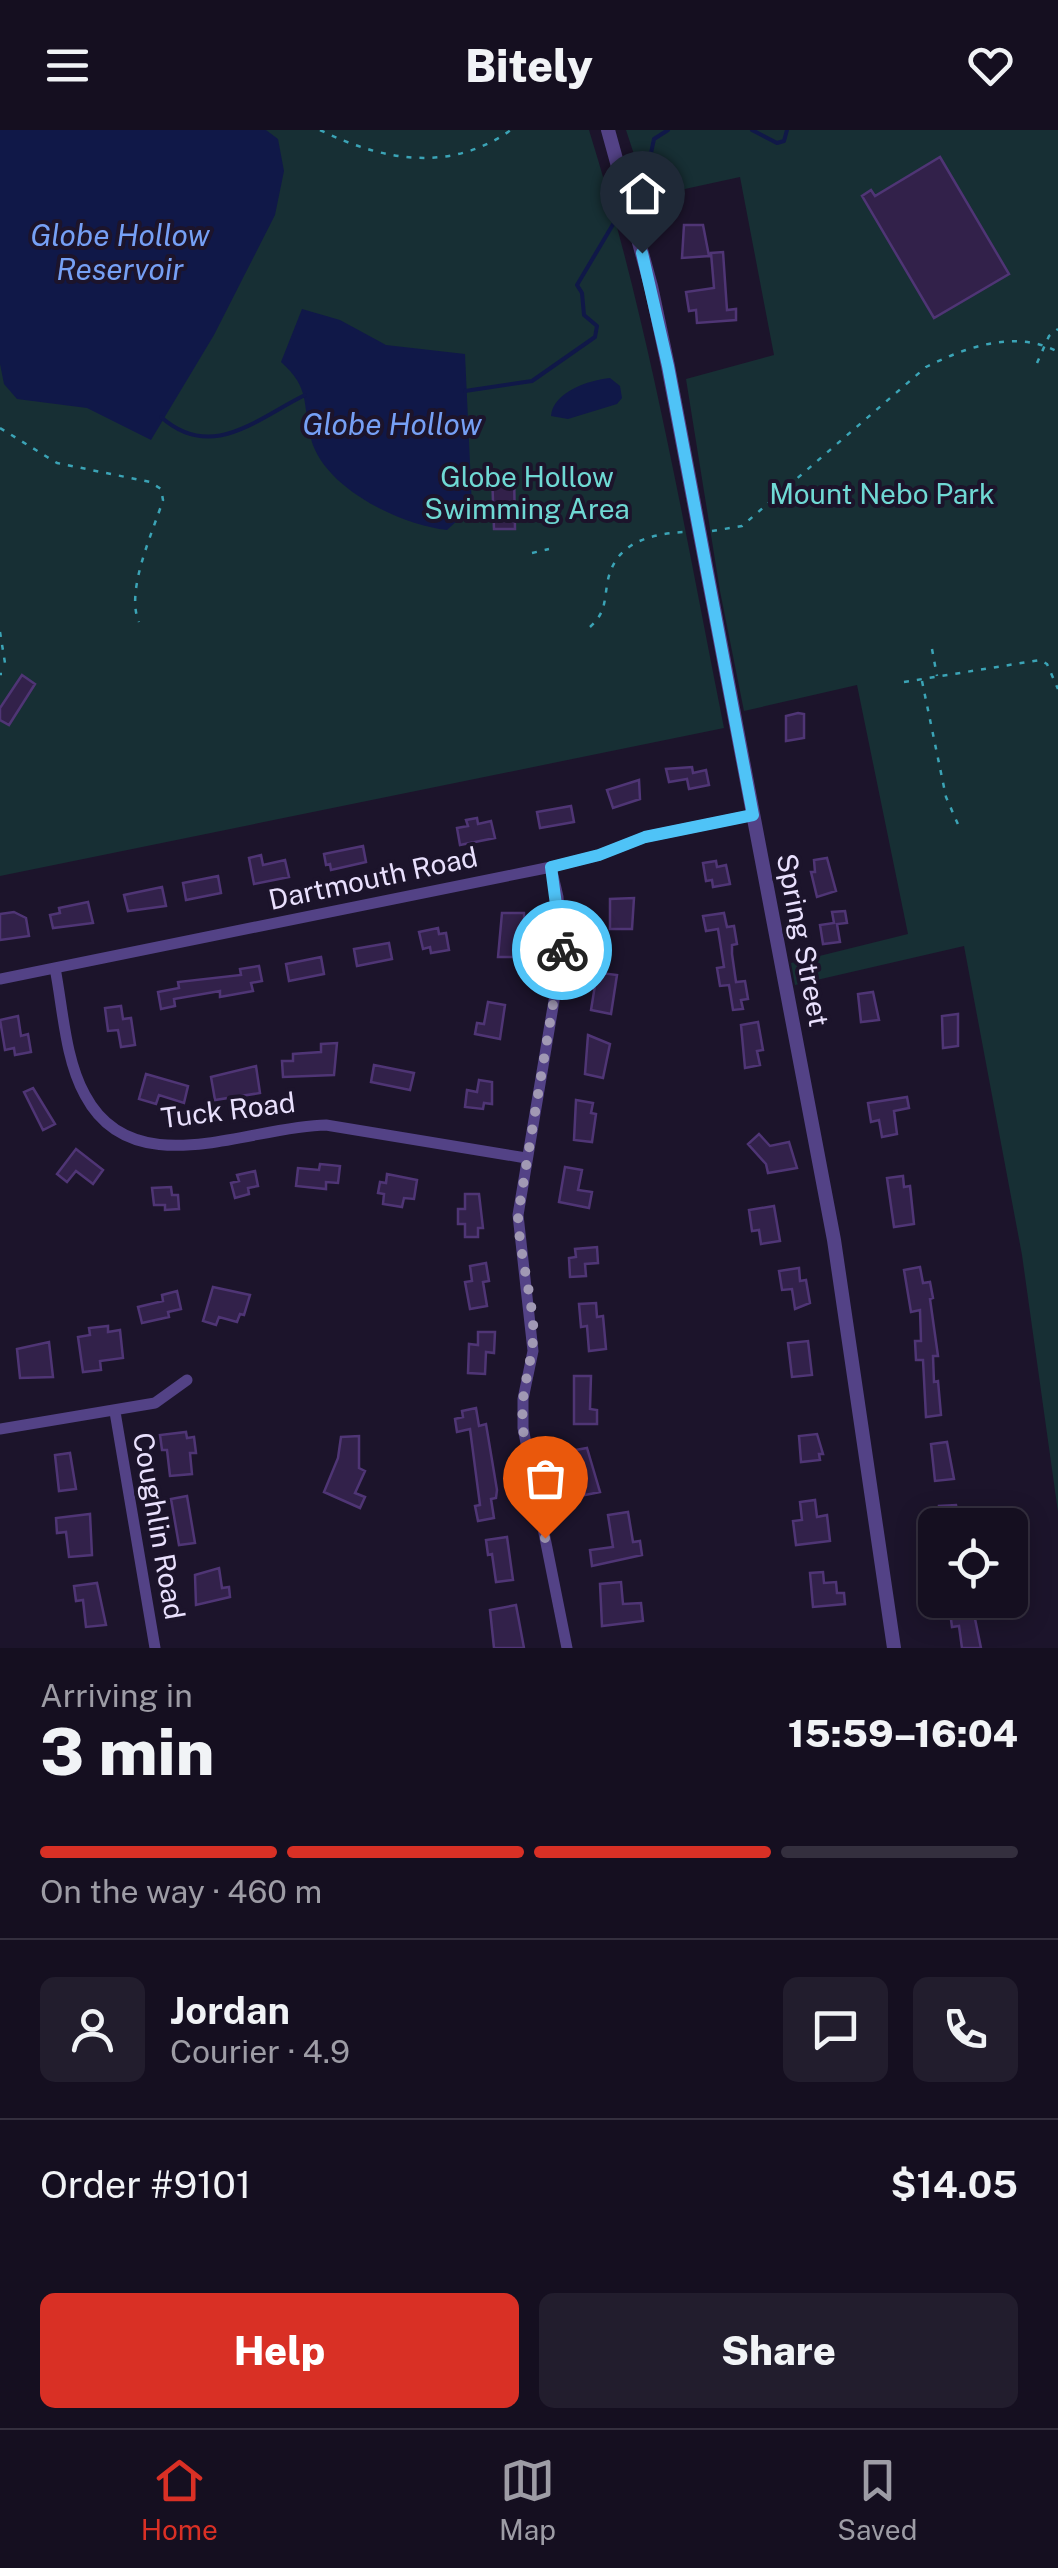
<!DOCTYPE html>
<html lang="en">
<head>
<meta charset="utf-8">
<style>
  :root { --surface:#150f20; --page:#221d2d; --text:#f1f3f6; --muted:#9d9ca5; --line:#342f3e; --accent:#d93025 }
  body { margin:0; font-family:"Public Sans",sans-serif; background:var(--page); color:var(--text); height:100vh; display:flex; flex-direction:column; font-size:38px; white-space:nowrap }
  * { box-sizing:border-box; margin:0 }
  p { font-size:32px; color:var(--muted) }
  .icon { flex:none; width:55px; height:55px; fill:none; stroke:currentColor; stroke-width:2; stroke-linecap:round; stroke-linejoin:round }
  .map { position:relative; height:1518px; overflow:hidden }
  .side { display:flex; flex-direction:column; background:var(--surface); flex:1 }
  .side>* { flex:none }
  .buttons { position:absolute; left:918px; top:1378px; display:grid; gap:20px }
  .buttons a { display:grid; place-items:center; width:110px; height:110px; border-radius:15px; background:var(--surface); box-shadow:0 5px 25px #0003,0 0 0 2px var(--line); font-size:50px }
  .pin { position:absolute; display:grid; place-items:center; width:85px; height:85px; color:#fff; margin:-102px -42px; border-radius:50% 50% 50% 0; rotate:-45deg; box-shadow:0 0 10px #0007 }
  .pin .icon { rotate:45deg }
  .courier { position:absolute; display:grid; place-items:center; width:100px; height:100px; margin:-50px; border:8px solid #4fc3f7; border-radius:50%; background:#fff; color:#222; box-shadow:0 2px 12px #0007 }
  .summary em { font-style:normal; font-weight:800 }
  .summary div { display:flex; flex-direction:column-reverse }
  .summary { display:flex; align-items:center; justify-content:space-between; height:170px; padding:0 40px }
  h1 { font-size:65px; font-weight:800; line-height:75px }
  .bar { display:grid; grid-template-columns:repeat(4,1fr); gap:15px 10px; align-content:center; height:120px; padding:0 40px }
  .bar i { height:12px; border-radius:8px; background:var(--line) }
  .bar .current { background:var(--accent) }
  .bar p { grid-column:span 4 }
  .line { display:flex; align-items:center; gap:25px; padding:0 40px; border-top:2px solid var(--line) }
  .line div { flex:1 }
  .round { display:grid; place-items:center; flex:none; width:105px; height:105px; border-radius:15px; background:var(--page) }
  .button { display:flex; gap:20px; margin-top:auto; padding:20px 40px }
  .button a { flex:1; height:115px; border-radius:15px; background:var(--accent); color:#fff; font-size:40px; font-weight:800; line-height:115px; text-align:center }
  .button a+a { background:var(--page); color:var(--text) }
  header { display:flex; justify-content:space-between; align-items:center; height:130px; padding:0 40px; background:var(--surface); font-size:45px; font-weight:800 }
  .dock { display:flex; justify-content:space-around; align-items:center; height:140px; border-top:2px solid var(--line); background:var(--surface); font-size:28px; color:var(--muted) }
  .dock a { display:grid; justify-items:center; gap:5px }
  .dock .current { color:var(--accent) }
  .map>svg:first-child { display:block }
</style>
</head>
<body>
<header><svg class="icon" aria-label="menu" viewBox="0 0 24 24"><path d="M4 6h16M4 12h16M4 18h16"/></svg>Bitely<svg class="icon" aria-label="heart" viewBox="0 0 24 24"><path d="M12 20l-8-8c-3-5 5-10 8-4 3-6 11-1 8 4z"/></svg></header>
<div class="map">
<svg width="1058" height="1518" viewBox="0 0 1058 1518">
  <rect width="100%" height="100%" fill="#1c142b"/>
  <path fill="#172f34" d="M0,0H589C650,196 684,397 724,598L0,746Z
    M626,0H1058V1382L1022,1125L964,816L795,855L791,833L908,804L857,555L744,581L720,461L686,249L774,225L740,47L648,67Z"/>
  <path fill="#101848" d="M0,0H266L278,9L284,41L275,85L214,205L151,310L87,278L17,269L4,254L0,234Z
    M302,179L340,190L386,215L465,224L472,377L447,400C400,395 324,358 311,309C302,273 311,259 281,232Z
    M610,248L620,256L622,268L617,274L568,289L551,286C553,262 589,250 610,248Z"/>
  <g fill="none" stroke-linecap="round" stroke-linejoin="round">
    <path stroke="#101848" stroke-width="4" d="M752,0L777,13L784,11L787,0
      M635,64L644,56L654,9L668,0
      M465,261L532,251L595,207L597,196L584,185L582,163L577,155L615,91
      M161,287C212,332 256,289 305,265"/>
  </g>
  <path fill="#32214a" stroke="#4f3575" stroke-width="2.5" d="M940,27L1009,144L934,188L862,66L871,60L875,66Z
    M684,95H703L709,126L682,128Z
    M723,122L727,180L736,179V190L697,193L696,180L689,181L686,162L714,158L711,123Z
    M514,342L515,399H494L492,343Z
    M22,545L35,554L9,595L0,590V578Z
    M798,583L804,584V608L786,611V586Z
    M692,637L693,643L706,640L709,655L689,659L687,649L669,652L666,639Z
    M639,650L640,669L613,678L607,660Z
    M571,676L574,692L540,698L537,682Z
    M477,688L478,694L491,691L495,708L460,715L457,698L468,696L466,690Z
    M363,716L366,732L331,740L330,734L326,735L324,724Z
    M261,725L263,735L285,730L289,747L254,754L249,728Z
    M827,728L836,761L817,767L811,742H815L814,730Z
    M716,731L717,737L726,735L730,754L713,757L712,750L706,751L703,733Z
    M218,746L221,763L186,770L183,753Z
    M162,757L166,776L128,781L124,765Z
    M634,768L632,799H610V769Z
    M88,772L93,793L53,798L50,785L60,783L59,778Z
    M845,781L847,793L837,794L840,812L823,814L820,795L834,793L832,782Z
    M14,782L26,788L29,806L0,810V784Z
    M502,783H524L525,827H498Z
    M724,783L727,797L734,796L737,814L732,815V824L736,852L745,851L748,869L741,870L743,879L733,880L729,855L720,856L717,838L724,837L718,799L706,801L703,786Z
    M438,798L439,804L446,803L449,820L431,823L430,817L423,819L419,802Z
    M389,813L392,829L357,836L354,819Z
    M321,827L324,844L289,851L286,834Z
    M259,836L262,851L251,853L253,861L220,867V861L174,869L175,876L161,879L158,862L179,858L178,852L241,845L240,839Z
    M601,843L617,845L611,884L591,880L596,849L600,850Z
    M873,862L879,890L861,892L858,864Z
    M488,872L505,875L500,909L475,904L477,893L484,894Z
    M121,876L123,889L131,888L135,915L121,917L118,900L108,901L105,878Z
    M958,884V916L943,918L942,886Z
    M18,886L21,906L28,904L31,922L15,925L14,918L5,920L0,890Z
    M758,892L763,920L757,921L760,935L745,938L741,895Z
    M588,905L610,914L603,948L585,944Z
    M337,913L334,945L283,947L282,931H293V924L321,922V914Z
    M374,935L414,943L410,960L371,952Z
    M256,936L260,963L215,970L211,947Z
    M146,944L188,956L184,973L159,965L156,974L139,969Z
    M479,950L492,952V974L484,973L483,979L465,977L467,960L477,962Z
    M33,958L55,994L43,1000L24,962Z
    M907,967L909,978L894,981L897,1004L882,1007L879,990L871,992L868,973Z
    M576,970L593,973L591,983L596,984L592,1012L574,1010Z
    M759,1004L770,1016L789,1012L797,1038L768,1043L766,1034L748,1014Z
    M76,1019L103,1040L93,1054L76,1041L67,1052L57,1044Z
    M320,1034L340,1036L338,1053L326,1052V1059L296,1056L298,1038L319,1040Z
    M565,1037L582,1040L578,1060L592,1062L589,1078L559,1072Z
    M255,1041L258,1056L248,1058L249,1064L235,1068L231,1053L239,1051L237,1045Z
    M387,1044L417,1050L414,1069L404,1068L402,1077L383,1074L384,1064L378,1063L380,1052L386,1053Z
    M903,1046L904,1057L910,1056L914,1094L894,1097L887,1048Z
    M171,1057L172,1065H178L179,1079L165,1080V1075H154L152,1058Z
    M465,1064H479L483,1098H478V1107H465V1094H458V1079H465Z
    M774,1076L780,1111L761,1114L759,1100L752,1101L749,1080Z
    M597,1117L598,1133L585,1134L586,1146L570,1147L569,1128L576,1127L575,1119Z
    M486,1133L489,1151L483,1152L487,1176L470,1179L465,1152L472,1151L470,1136Z
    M920,1137L923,1153L930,1152L933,1168L930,1169L938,1226H933L934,1252L938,1251L941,1285L926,1287L923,1230H916L915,1211H921L920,1180L911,1182L904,1140Z
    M799,1138L800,1151L806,1150L810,1173L795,1179L792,1159L782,1160L779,1141Z
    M213,1157L250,1165L244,1185L240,1184L237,1192L219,1187L216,1195L203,1191Z
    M177,1161L181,1179L168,1182L169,1187L142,1193L138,1177L163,1171L162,1165Z
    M596,1173L597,1187L603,1186L606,1219L589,1221L587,1196L581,1197L579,1174Z
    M108,1196V1202L120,1200L123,1228L100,1231L101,1240L83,1242L78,1207L90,1205L89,1198Z
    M478,1202H495L494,1223L486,1222L485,1244L468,1243L469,1214L478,1215Z
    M808,1211L812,1245L792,1247L788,1213Z
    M49,1212L53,1247L20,1248L17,1219Z
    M574,1246H591L590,1279L597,1280V1294H574Z
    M476,1278L479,1296L486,1294L497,1360L496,1368L491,1369L494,1388L478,1391L475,1376L480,1375L470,1299L457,1302L455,1289L463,1287L462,1281Z
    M186,1302L187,1308L194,1307L196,1323H190L192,1344L170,1346L167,1320H162L160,1305Z
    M817,1304L823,1324H819L820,1330L801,1332L799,1306Z
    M359,1306V1338L365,1341L355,1363L365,1367L360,1378L324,1362L338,1328L341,1307Z
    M947,1312L954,1349L935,1351L931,1314Z
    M587,1318L600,1362L585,1365L581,1344L574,1345L570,1321Z
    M70,1323L76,1359L59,1361L55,1325Z
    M187,1366L195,1413L179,1415L171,1369Z
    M815,1370L817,1387L827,1385L830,1411L796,1415L793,1391L802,1390L800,1372Z
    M956,1375L957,1380L965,1379L966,1395L940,1393L939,1376Z
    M628,1382L633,1412L640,1411L642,1425L592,1436L590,1420L613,1417L608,1385Z
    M90,1384L92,1425L69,1427L66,1402L57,1403L56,1388Z
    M507,1407L513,1450L496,1452L492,1424L488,1425L486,1410Z
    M219,1438L222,1458L229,1457L230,1467L196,1475L195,1445Z
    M823,1442L824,1453L836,1452L837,1463H844L845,1474L813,1477L810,1443Z
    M621,1452L623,1474L641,1473L643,1491L602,1496L600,1454Z
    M97,1453L106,1495L86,1497L83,1470L76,1471L74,1456Z
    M516,1475L524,1518H494L490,1480Z
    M973,1479L981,1518H962L959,1496L952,1497L950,1482Z"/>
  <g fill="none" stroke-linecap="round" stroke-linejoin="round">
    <path stroke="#3ba4b6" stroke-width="2.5" stroke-dasharray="5 8" stroke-linecap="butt" d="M320,0C383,31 450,43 511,0
      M1037,233L1049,206L1058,199
      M0,298L57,333L150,352L161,359L163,370C153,402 125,461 139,492
      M712,401L742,396L926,237C966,217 1016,199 1058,222
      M532,423L549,419
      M590,497C605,483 604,474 607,455C613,414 647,404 684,402
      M0,502L5,533
      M932,519L937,546
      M0,544H2
      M922,551L946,667L960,699
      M904,552L1040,530L1047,534L1058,559"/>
    <path stroke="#534286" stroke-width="11" d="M551,737L558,767L562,823L518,1085L533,1221L523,1269V1298L567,1518
      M55,838C63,879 65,929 85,965C133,1056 249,996 326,995L526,1028
      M0,849L551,737L599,725L645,707L753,685
      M115,1282L155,1518
      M0,1299L155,1273L187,1250"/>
    <path stroke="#534286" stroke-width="14" d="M608,0L651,156L668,236L834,1110L894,1518"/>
  </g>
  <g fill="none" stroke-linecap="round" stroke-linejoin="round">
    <path stroke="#a199b4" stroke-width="10" stroke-dasharray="0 18" d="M545,1408C537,1364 519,1314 523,1270C526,1243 535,1220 533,1193C530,1156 519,1122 518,1085L562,820"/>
    <path stroke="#4fc3f7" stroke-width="12" d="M562,820L551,737L599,725L645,707L753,685L668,236L642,123"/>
  </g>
  <g text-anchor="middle" stroke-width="8" stroke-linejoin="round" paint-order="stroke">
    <g font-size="28" fill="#6fd9d4" stroke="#1c142b">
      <text x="527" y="357">Globe Hollow<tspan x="527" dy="32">Swimming Area</tspan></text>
      <text x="882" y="374">Mount Nebo Park</text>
    </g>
    <g font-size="28" fill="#e9e0fd" stroke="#1c142b">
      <text transform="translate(373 748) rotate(-12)" y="10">Dartmouth Road</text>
      <text transform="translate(803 810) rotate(79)" y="10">Spring Street</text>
      <text transform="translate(228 980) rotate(-7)" y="10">Tuck Road</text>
      <text transform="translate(159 1396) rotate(80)" y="10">Coughlin Road</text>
    </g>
    <g font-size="30" font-style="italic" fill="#76a0f5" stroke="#1c142b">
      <text x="120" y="116">Globe Hollow<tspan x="120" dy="34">Reservoir</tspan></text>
      <text x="392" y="305">Globe Hollow</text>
    </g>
  </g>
</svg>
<div class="buttons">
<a><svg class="icon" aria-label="locate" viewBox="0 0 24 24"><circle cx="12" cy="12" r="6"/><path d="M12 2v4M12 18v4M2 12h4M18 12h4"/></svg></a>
</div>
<div class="pin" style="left:545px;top:1408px;background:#ea580c"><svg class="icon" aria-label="bag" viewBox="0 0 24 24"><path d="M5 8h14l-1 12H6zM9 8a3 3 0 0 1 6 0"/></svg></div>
<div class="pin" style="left:642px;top:123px;background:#1f2937"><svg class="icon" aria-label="home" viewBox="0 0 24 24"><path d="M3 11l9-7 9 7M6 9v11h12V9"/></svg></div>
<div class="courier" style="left:562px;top:820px"><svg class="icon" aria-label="bike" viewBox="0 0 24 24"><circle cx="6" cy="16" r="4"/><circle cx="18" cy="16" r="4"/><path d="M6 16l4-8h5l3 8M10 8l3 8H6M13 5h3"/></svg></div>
</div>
<section class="side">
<div class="summary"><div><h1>3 min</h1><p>Arriving in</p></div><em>15:59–16:04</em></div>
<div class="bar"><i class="current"></i><i class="current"></i><i class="current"></i><i></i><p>On the way · 460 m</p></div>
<div class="line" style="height:180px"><a class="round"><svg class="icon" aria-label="person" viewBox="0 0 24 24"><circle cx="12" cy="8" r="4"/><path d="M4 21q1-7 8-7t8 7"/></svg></a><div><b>Jordan</b><p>Courier · 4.9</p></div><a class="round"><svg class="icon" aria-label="chat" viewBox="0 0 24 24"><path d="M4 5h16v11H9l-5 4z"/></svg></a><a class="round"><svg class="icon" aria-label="phone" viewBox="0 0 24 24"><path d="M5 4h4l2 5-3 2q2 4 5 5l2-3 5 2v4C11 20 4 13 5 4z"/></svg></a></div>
<div class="line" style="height:130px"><div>Order #9101</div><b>$14.05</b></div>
<div class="button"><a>Help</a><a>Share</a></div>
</section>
<nav class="dock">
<a class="current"><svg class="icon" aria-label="home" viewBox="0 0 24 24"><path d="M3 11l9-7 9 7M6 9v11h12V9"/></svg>Home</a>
<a><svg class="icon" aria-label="map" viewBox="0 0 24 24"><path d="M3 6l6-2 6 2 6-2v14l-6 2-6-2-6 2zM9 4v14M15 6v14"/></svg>Map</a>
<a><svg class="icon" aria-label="saved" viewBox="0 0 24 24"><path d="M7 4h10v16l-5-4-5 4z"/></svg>Saved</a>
</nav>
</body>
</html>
